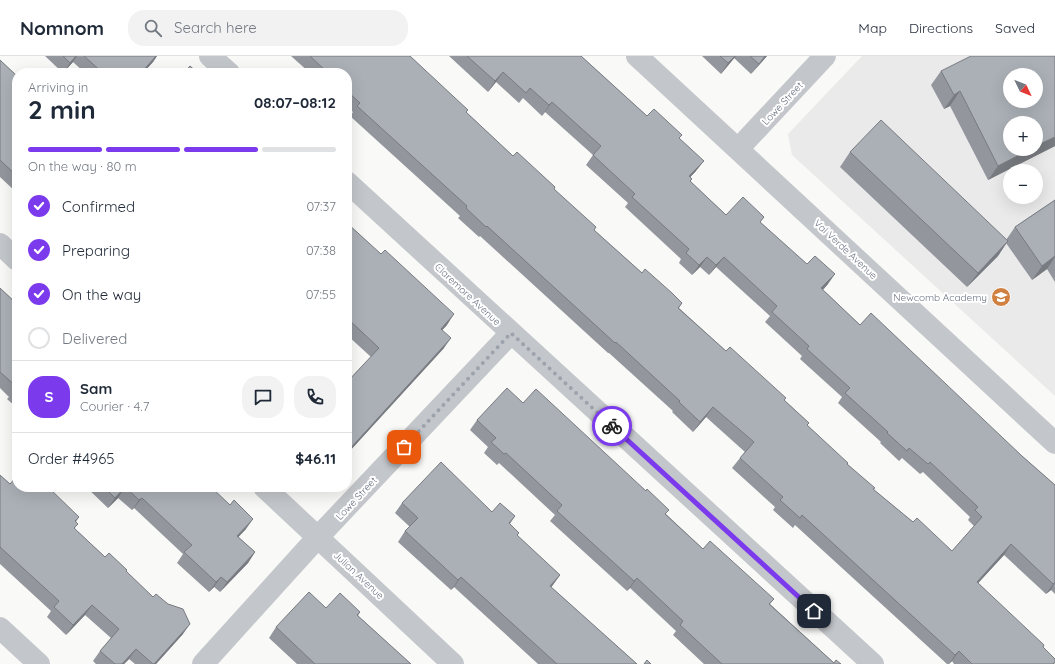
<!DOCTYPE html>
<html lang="en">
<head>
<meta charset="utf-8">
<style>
  :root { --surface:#fff; --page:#f2f2f3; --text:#1f2937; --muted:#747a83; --line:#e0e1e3; --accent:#7c3aed }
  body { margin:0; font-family:Quicksand,sans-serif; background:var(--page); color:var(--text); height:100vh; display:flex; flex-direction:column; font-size:15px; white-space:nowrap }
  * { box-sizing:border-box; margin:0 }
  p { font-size:13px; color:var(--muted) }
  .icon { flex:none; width:22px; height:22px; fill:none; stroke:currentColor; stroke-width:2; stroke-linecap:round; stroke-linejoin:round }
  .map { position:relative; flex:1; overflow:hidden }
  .sheet { position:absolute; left:12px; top:12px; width:340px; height:424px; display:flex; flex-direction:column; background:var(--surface); border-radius:16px; box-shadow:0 4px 16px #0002 }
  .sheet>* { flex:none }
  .needle { width:26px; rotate:133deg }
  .fabs { position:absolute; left:1003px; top:12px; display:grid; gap:8px }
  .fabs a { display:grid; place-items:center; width:40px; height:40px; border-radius:50%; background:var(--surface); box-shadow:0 4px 16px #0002; font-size:20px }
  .pin { position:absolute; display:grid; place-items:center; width:34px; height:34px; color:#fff; margin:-17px; border-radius:8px; box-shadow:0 2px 6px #0006 }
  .courier { position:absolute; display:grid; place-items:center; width:40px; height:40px; margin:-20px; border:3px solid #7c3aed; border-radius:50%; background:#fff; color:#222; box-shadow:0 1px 5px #0007 }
  .head em { font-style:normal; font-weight:700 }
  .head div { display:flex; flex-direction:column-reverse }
  .head { display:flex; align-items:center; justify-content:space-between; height:68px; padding:0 16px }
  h1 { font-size:26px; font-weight:700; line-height:30px }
  .bar { display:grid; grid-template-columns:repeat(4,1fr); gap:6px 4px; align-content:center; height:48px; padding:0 16px }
  .bar i { height:5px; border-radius:3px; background:var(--line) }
  .bar .on { background:var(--accent) }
  .bar p { grid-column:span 4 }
  .line { display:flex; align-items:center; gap:10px; padding:0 16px; border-top:1px solid var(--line) }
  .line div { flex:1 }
  .round { display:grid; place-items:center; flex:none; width:42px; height:42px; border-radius:16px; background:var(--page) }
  ol { padding:0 16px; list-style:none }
  li { display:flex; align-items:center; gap:12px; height:44px }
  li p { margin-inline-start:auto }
  li .icon { padding:4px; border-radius:50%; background:var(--accent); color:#fff; stroke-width:4 }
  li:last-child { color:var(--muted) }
  li i { width:22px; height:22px; border:2px solid var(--line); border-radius:50% }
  header { display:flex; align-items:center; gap:24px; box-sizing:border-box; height:56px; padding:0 20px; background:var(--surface); border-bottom:1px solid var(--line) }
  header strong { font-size:19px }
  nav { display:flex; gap:22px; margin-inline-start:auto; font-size:14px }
  .search { width:280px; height:36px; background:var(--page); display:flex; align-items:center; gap:10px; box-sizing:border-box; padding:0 14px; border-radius:16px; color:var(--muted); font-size:15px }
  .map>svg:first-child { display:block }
</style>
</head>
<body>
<header>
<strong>Nomnom</strong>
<div class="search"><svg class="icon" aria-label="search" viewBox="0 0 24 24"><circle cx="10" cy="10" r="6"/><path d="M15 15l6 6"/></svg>Search here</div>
<nav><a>Map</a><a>Directions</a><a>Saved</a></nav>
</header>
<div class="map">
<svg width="1055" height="608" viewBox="0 0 1055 608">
  <rect width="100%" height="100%" fill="#f9f9f7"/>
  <path fill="#eaeaeb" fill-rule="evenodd" d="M862,0H1055V340L792,99L788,78ZM1010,19H1036V45H1010ZM1010,67H1036V93H1010ZM1010,115H1036V141H1010Z"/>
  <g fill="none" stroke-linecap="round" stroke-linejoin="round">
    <path stroke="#c3c6ca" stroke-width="22" d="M210,0L229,17
      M637,0L1055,387
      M738,93L825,0
      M347,126L873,608
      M0,188L17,204
      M264,431L453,608
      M0,572L39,608
      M203,608L318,481L511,277"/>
  </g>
  <path fill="#93979d" d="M45,0H157L153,6L143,17H85L73,6L63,17Z
    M291,0H410L466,56L513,100L554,133L594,174L642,217L682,247L679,252L726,295L784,344L809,367L807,369L874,434L913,466L952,495L974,470L968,464L970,461L923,416L920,418L902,402L899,405L880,387L881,386L838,347L842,341L800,303L802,300L765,266L770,260L716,211L709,219L700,211L692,219L679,207L681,203L625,151L628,147L586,109L593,99L545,56L542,60L523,42L519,47L496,26L488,36L449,0H581L647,60L679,83L696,115L690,121L692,123L690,125L726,159L764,161L760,166L828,228L823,234L860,269L1022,400L1055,429V538L1051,534L1046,538L1004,499L978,527L1043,591L1055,603V607L1054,608H954L952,605L949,608H947L795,469L793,472L773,454L775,451L732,412L740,402L745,396L706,361L693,376L672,356L673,355L609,297H608L480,180L479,181L458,162L460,160L350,60L353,56L347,51V17H310Z
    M702,0H767L751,18L734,2L721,18Z
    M0,4L17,20V137L0,121Z
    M941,15L1055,90L988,124L950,50L944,53L931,29Z
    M850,96L1006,184L1015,171L1055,144V226L1047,213L1032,224L1006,187L998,200L967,231L840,111Z
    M347,167L447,269L442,274L444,292L347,398V325H348L371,301L347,279Z
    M0,232L17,248V352L7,343L9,341L0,332Z
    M523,347L666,458L703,493L774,543L770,548L834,607L841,608H704L673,579L676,575L630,532L627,535L550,465L555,459L499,407L497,409L484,397L488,391L470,374L477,364Z
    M0,419L10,428L79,461L76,466L75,473L105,501L126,516L183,578L156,608H135L129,603L124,608H96L93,605L100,595L111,582L85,559L66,579L47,561L51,555L0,508Z
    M86,431H211L246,473L238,481L255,496L248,507L220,536L214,531L209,536L177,507L183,498L134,452L132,454L118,442L108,452Z
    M402,447L492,456L515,460L510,468L517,480L560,519L551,531L637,608H538L454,531L451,534L398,486L405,475L410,471L395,457Z
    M326,552L360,556L358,560L411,608H297L269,582L276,571Z"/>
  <path fill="#787b80" d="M76,0H77L73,6L63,17L70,7Z
    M156,0H157L153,6L143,17H141Z
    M735,0H736L721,18L728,7Z
    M765,0H767L751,18L759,8Z
    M503,16L496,26L488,36L495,25Z
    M960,35L950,50L944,53L954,39Z
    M552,46L545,56L542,60L549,49Z
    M1055,81V90L988,124L998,110L1031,93H1036V90Z
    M704,105L696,115L682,130L689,120Z
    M1008,185L998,200L967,231L978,217Z
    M1055,200V201L1047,213L1032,224L1042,210Z
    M707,201L700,211L692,219L699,209Z
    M724,201L716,211L709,219L716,209Z
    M835,218L828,228L814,243L821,232Z
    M454,258L447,269L434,283L441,273Z
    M451,282L444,292L347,398V396Z
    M713,351L706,361L693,376L700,366Z
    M125,431L118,442L108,452L115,442Z
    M142,442L134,452L132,454L139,444Z
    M253,463L246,473L230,490L237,480Z
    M1011,488L1004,499L970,536L977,526Z
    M255,496L248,507L220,536L227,526Z
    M560,519L553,529L543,540L550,530Z
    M221,521L214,531L209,536L216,526Z
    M461,521L454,531L451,534L458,524Z
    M637,522L630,532L627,535L634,525Z
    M1055,526L1051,534L1046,538L1053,528Z
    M92,549L85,559L66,579L73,569Z
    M190,568L183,578L156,608H154Z
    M136,593L129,603L124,608H122Z
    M959,595L952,605L949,608L955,599Z"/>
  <path fill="#abb0b7" stroke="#787b80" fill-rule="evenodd" d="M63,0H76L70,7Z
    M84,0H156L141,17H103Z
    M310,0H410L468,54L466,56L513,100L517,96L555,131L554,133L596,171L594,174L642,217L645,213L672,237L682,247L678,252L726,295L730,291L786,342L784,344L809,367L807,369L848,407L847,408L875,432L873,433L913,466L917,462L952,495L982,461L975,454L978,451L930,406L928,408L909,392L907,395L887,377L888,376L845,337L850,332L807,293L809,290L772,256L777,250L724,201L716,209L707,201L699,209L686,197L689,193L632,141L635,138L593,99L601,90L552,46L549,49L530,32L526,37L503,16L495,25L467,0H581L647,60L654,53L682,79L679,82L704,105L689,120L692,123L690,125L726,159L743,141L764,161L760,166L807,208L815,200L835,218L821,232L860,269L871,257L1022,400L1055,429V526L1053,528L1011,488L977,526L1044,589L1043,591L1055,603V606L1053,608H972L959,595L955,599L802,459L800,462L780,444L783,441L740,402L754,386L713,351L700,366L679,346L680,345L616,286L615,287L487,170L486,171L466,152L467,150L357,50L360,47L347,35V17H328Z
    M720,0H735L728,7Z
    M750,0H765L759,8Z
    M971,0H1055V81L1036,90V67H1010V93H1031L998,110L960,35L954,39L941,15ZM1010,19H1036V45H1010Z
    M0,4L17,20V120L0,104Z
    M190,10L198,17H184Z
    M881,64L1008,185L978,217L850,96Z
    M1055,144V200L1042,210L1015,171Z
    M347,167L381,198L385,194L454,258L441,273L451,282L347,396V325H348L379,292L347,262Z
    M0,232L17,248V335L15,333L17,331L0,316Z
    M507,332L523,347L536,333L646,435L647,433L669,454L665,458L703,493L710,485L774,543L769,548L834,607L836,604L841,608H722L680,569L683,565L637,522L634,525L557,455L562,449L506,397L504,398L491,386L496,382L477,364Z
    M441,406L492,456L500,447L515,460L509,467L519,477L517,479L560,519L550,530L637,608H557L461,521L458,524L405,475L418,462L402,447Z
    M0,419L10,428L17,420V431H48L79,461L75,465L78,468L74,472L105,501L109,497L127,514L126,515L153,541L156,538L168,548L183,553L190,568L154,608H153L136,593L122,608H115L100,595L119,573L92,549L73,569L54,551L59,545L0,491V492Z
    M104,431H211L230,449L234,444L253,463L237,480L255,496L227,526L221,521L216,526L184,496L192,489L142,442L139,444L125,431L115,442Z
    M309,536L326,552L340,537L360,556L357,559L411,608H315L276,571Z
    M647,604L651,608H644Z"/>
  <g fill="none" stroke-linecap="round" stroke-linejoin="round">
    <path stroke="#9da3ad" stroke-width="4" stroke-dasharray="0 7.2" d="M404,391L511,277L612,370"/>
    <path stroke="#7c3aed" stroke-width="5" d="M612,370L814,555"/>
  </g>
  <defs>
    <g id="school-disc" transform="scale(1)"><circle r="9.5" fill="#d08040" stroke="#fff"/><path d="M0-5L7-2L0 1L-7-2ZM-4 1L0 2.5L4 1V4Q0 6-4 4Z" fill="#fff"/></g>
  </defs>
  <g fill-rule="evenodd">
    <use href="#school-disc" x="1001" y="241"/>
  </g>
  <g text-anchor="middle" stroke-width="4" stroke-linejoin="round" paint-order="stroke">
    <g font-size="10" fill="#6c7585" stroke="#fff">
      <text transform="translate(782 47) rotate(-47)" y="4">Lowe Street</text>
      <text transform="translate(846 193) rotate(43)" y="4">Val Verde Avenue</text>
      <text transform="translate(468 238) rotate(43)" y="4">Claremore Avenue</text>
      <text transform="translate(356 442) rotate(-47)" y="4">Lowe Street</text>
      <text transform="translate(359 519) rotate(43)" y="4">Julian Avenue</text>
    </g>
    <g font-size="10" fill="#6c7585" stroke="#fff" text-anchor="end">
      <text x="987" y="245">Newcomb Academy</text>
    </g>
  </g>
</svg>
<div class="fabs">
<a><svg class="needle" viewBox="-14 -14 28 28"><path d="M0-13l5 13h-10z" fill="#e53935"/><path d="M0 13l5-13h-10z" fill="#747a83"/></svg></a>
<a>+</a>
<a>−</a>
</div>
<div class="pin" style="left:404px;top:391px;background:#ea580c"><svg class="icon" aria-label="bag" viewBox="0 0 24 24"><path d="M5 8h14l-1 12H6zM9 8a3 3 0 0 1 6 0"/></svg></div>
<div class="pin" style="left:814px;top:555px;background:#1f2937"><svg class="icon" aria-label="home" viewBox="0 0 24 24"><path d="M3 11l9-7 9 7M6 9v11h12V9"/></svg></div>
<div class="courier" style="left:612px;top:370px"><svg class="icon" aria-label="bike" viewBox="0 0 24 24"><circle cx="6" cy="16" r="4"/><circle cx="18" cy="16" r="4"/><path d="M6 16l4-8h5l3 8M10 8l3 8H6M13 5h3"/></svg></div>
<section class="sheet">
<div class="head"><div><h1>2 min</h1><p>Arriving in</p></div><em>08:07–08:12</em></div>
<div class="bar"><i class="on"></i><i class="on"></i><i class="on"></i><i></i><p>On the way · 80 m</p></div>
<ol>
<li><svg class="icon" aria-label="check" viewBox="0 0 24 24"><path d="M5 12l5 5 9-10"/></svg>Confirmed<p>07:37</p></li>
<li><svg class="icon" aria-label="check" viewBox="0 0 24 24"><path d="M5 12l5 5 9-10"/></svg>Preparing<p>07:38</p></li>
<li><svg class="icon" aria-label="check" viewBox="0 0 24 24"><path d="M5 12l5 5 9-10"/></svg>On the way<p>07:55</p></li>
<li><i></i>Delivered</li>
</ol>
<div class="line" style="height:72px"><b class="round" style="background:var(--accent);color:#fff">S</b><div><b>Sam</b><p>Courier · 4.7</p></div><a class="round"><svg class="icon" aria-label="chat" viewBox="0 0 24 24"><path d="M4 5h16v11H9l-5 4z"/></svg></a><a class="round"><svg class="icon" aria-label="phone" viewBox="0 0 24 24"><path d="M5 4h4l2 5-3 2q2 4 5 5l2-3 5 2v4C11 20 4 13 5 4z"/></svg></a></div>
<div class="line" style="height:52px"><div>Order #4965</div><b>$46.11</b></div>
</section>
</div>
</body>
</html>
